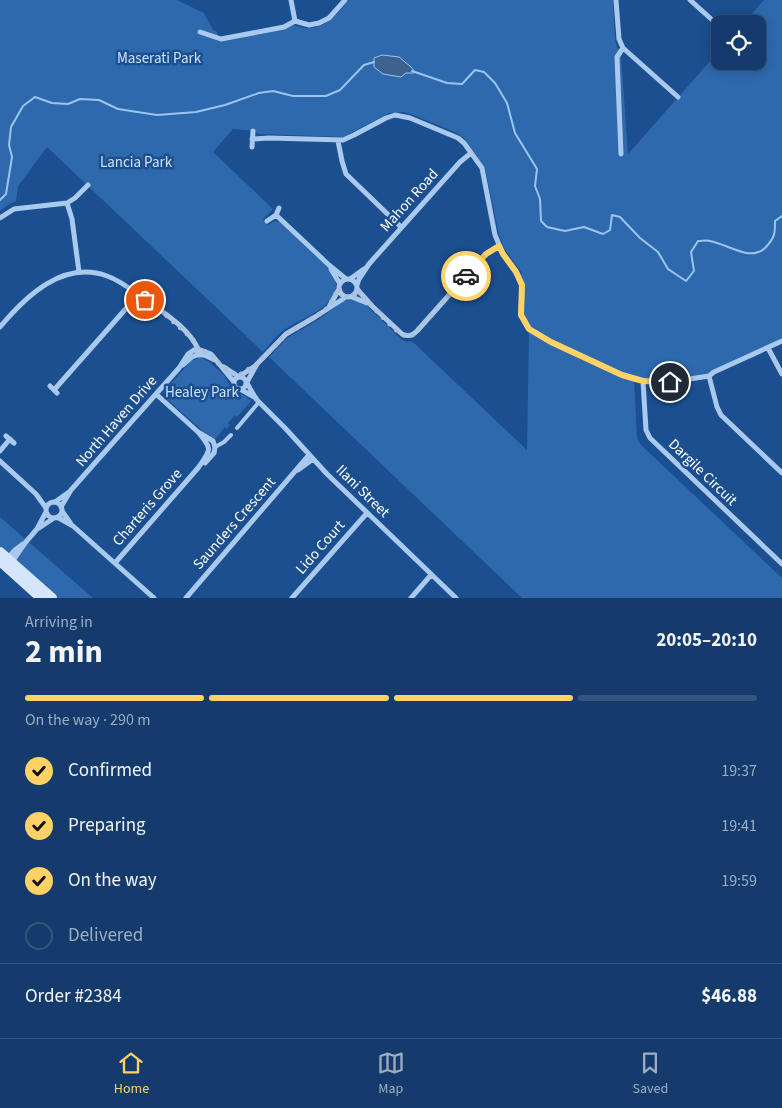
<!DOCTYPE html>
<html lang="en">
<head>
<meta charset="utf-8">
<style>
  :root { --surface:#143b6b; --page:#214673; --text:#f1f3f6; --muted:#9dadc1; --line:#33557e; --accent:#ffd166 }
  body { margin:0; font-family:"Source Sans 3",sans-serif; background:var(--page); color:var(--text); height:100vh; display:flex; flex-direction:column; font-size:19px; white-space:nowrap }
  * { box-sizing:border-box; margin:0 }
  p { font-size:16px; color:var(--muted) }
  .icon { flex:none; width:28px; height:28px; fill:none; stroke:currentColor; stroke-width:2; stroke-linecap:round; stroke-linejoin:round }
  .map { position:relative; height:598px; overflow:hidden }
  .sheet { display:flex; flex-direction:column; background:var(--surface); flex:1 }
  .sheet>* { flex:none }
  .buttons { position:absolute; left:711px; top:15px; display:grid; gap:10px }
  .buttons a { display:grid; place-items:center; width:55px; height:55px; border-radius:10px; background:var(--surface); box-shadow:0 2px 12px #0003,0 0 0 1px var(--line); font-size:25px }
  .pin { position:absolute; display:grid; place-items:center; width:42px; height:42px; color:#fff; margin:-21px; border:2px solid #fff; border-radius:50%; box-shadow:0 1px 5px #0007 }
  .courier { position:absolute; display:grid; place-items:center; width:50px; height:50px; margin:-25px; border:4px solid #ffd166; border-radius:50%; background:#fff; color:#222; box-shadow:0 1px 6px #0007 }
  .head em { font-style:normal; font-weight:700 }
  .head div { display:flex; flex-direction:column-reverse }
  .head { display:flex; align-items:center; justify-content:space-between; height:85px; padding:0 25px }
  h1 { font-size:32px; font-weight:700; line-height:38px }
  .bar { display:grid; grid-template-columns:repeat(4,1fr); gap:8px 5px; align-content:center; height:60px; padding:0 25px }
  .bar i { height:6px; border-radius:4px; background:var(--line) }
  .bar .selected { background:var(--accent) }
  .bar p { grid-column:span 4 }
  .line { display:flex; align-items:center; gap:12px; padding:0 25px; border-top:1px solid var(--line) }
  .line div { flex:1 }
  ol { padding:0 25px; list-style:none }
  li { display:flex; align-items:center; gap:15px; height:55px }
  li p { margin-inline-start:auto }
  li .icon { padding:5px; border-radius:50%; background:var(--accent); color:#111; stroke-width:4 }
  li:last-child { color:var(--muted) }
  li i { width:28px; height:28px; border:2px solid var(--line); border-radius:50% }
  .menu { display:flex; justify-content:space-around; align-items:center; height:70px; border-top:1px solid var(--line); background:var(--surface); font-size:14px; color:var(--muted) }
  .menu a { display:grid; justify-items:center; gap:2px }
  .menu .selected { color:var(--accent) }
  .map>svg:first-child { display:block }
</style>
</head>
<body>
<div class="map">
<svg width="782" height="598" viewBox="0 0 782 598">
  <rect width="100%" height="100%" fill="#1b4f8f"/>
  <path fill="#2e69ad" d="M0,0H177L204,13L213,30L217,32L220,41L293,25C297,26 300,27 304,28C325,30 337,14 349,0H613L615,39L617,47L622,53L621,57L628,154L720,50V61H758V24H743L764,0H782V341L714,372L670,382L634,379L637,438L641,445L782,578V598H522L269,357L287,338L321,318L342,302L350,300H355L366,305L402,340L407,342L411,341L415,344L527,450L529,329L521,315L522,285L519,277L522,273L504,248L499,235L485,168L465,139L457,133L411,114L403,112L389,113L343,137L260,134L256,133L255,131L233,129L213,152L273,209L263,219L268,225L275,221L280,222C292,233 303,244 314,255C319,259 324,263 328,268C356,301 304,316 285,329C276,335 270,344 263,352L47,147L18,186L16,201L6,206L0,211Z
    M198,358H202L209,362L224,375L232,390L245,396L251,401L237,417L235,415L228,423L230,425L227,429L225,427L215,439L203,431L168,400L166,395V389L191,361Z
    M0,517L93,598H58L0,546Z"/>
  <path fill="#3c6290" stroke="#9cc4f0" d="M382,55L399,57L411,67L415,72L414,73H406L401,77L383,74L374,67V58Z"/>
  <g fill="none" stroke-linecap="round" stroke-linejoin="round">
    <path stroke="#9cc4f0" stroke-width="2" d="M412,71L447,83L462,84L475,70L484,72L495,83L507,103L515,133L537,169L535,186L540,199L541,221L547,227L565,231L584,227L603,234L610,230L612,215L620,217L640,238L658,252L668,269L686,281L694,271L691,252L698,241C702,241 707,240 710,241C728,244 751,263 766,247C775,237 775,234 775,221L782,216
      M0,200L6,194L12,157L9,145L11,127L23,106L35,97L52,103L68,104L80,99L99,100L118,109L157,115L196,112L225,105L259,93L273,91L293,96H326L340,90L364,65L374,62"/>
    <path stroke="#a9c9ee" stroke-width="4" d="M237,428L259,402
      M215,447L224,442L231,435"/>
    <path stroke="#a9c9ee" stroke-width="5" d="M291,0L295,21
      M616,0L619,39L623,48L678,97
      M690,0L720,27
      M200,32L221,39L284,27L295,21L309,25L319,23L329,18L345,0
      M252,139L269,138L343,140L354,135L386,118L395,115L410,118L458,138L464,143L482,168L495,235L503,254L516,271L522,285L521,315L529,329L551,342L622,375L643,381L670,382L709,376L714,372L782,341
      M338,141L342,161L346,174L401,227
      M252,147L253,131
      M621,154L617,57L623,48
      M67,203L75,198L88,185
      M276,215L329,265L346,279
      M0,218L14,209L67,203L72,219L79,272
      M267,221L276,215L279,208
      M331,269L340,284
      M339 288a9 9 0 1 1 18 0a9 9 0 1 1-18 0Z
      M350,279L364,269
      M357,285L359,279L369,264L460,162L471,153
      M357,289L372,306L402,334C408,337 412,336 417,331L483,257L489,252L499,246
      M352,297L367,303
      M329,307L339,289
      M0,327C26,296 63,260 107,276C122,281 135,293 149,302C167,315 189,329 198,349L197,355
      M768,348L782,374
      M197,355H204L215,360
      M183,365L192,357L197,355
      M224,367L239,377
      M240,376L255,366
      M709,376L717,407L721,415L782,473
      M234 383a6 6 0 1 1 12 0a6 6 0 1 1-12 0Z
      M643,381L646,430L650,438L782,564
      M247,382L257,364L286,334L315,317L346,297
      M247,383L256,399L285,428L327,474L456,598
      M50,386L57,393
      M240,389L256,398
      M54,390L138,295
      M156,394L198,432L213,441L215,447L214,453L205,463
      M6,436L14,443
      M0,451L10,439
      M0,461L36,494L46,508
      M298,470L313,459
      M55,502L69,492
      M46 510a8 8 0 1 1 16 0a8 8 0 1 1-16 0Z
      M61,507L71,490L179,368L188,354L194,350L198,349L211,354L234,382
      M62,511L71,524
      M57,517L73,526L154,598
      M39,528L54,518
      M7,559L15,550L23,544
      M12,562L25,543L37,529L46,512
      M115,563L198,468C211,449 213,450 198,432
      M186,598L309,455
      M292,598L367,513
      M411,598L431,575"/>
    <path stroke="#d6e6fa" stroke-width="10" d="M0,552L52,598
      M0,561L41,598"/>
  </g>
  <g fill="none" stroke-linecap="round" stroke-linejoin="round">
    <path stroke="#afc1d8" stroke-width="5" stroke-dasharray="0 9" d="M145,300L164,313L192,338L198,349L211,354L219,364L238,376L257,364L286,334L315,317L329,307L339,288C341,296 347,299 354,295L357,289C364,298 397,334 406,336C411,337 414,334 417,331L466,276"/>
    <path stroke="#ffd166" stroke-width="6" d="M466,276L486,254L499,246L503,254L516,272L522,285L521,315L529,329L551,342L622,375L643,381L670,382"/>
  </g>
  <g text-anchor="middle" stroke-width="5" stroke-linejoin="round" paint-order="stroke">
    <g font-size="15" fill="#cfe3fa" stroke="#1b4f8f">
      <text x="159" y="63">Maserati Park</text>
      <text x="136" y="167">Lancia Park</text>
      <text x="202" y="397">Healey Park</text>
    </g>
    <g font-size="15" fill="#fff" stroke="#1b4f8f">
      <text transform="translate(409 200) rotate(-48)" y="5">Mahon Road</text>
      <text transform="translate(116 421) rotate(-49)" y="5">North Haven Drive</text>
      <text transform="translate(703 472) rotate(44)" y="5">Dargile Circuit</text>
      <text transform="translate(363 491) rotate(44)" y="5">Ilani Street</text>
      <text transform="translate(147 507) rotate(-49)" y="5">Charteris Grove</text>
      <text transform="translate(234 523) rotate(-49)" y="5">Saunders Crescent</text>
      <text transform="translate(320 547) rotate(-49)" y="5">Lido Court</text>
    </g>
  </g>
</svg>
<div class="buttons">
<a><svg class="icon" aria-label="locate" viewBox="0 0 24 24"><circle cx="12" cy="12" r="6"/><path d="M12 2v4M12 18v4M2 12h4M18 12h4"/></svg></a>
</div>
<div class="pin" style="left:145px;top:300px;background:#ea580c"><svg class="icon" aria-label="bag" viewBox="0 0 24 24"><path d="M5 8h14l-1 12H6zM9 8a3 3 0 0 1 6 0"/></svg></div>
<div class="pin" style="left:670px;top:382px;background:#1f2937"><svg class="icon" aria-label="home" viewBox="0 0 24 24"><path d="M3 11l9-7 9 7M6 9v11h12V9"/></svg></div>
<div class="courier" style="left:466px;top:276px"><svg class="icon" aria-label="car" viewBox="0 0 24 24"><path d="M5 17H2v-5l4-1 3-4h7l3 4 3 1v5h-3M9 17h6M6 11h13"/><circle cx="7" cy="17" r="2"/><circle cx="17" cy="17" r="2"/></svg></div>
</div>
<section class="sheet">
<div class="head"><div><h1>2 min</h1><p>Arriving in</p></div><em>20:05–20:10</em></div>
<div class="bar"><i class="selected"></i><i class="selected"></i><i class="selected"></i><i></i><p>On the way · 290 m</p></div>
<ol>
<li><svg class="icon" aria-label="check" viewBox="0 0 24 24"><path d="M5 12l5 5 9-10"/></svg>Confirmed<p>19:37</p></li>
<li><svg class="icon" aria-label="check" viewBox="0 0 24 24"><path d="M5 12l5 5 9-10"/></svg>Preparing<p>19:41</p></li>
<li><svg class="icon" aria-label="check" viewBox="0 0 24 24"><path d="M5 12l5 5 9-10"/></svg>On the way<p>19:59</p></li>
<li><i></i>Delivered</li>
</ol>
<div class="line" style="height:65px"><div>Order #2384</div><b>$46.88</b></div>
</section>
<nav class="menu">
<a class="selected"><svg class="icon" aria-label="home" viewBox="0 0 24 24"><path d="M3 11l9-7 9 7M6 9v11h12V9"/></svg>Home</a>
<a><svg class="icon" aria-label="map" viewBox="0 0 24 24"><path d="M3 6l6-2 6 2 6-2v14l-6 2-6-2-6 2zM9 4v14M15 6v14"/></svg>Map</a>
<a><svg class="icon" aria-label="saved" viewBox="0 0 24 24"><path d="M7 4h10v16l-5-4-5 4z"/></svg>Saved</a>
</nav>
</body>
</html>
